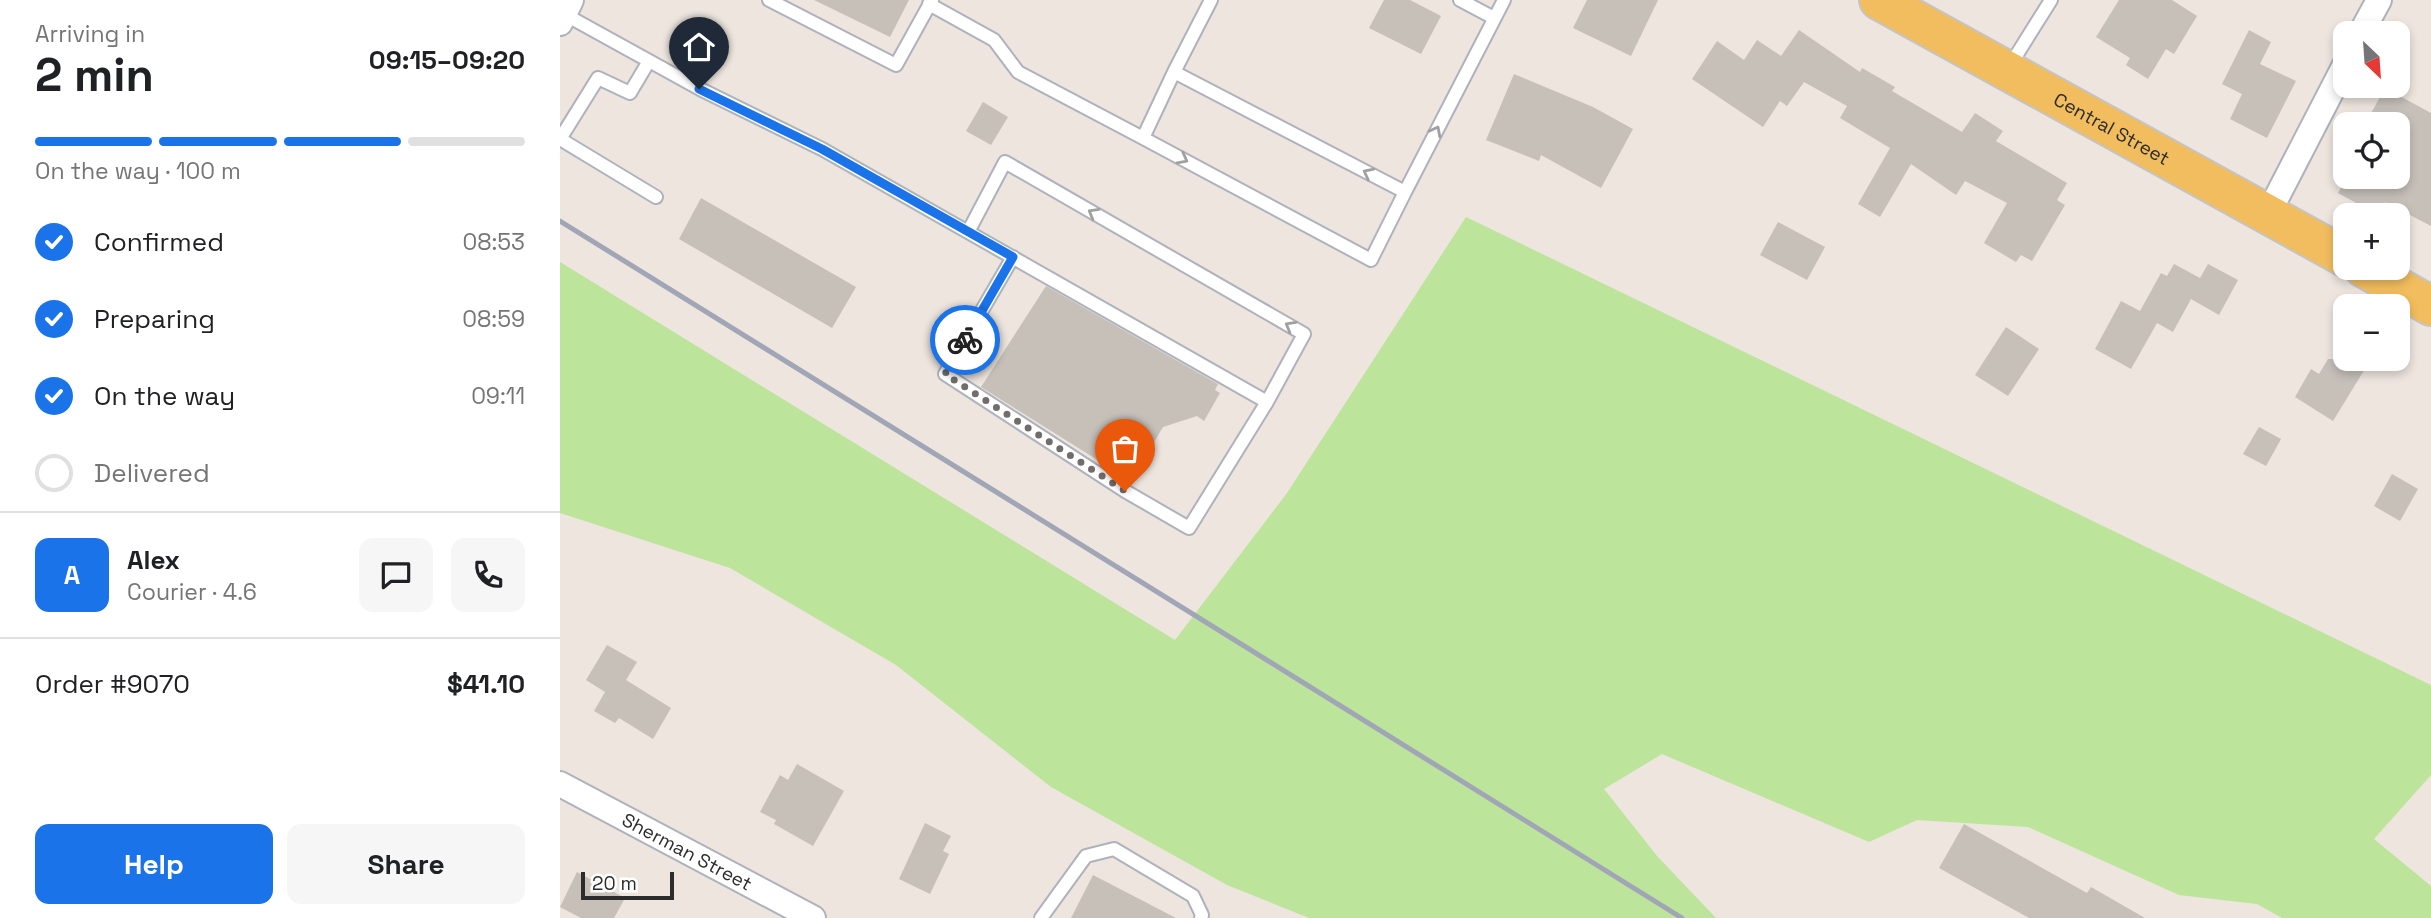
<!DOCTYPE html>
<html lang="en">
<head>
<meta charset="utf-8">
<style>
  :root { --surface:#fff; --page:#f6f6f6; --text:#202124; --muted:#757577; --line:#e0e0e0; --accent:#1a73e8 }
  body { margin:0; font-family:"Space Grotesk",sans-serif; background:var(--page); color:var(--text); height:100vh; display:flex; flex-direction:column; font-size:26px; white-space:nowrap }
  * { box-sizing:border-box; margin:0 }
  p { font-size:23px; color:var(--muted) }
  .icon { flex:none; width:38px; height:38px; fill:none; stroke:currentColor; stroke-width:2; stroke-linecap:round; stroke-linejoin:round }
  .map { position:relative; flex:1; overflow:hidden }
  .drawer { display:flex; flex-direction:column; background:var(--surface); width:560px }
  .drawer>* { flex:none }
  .needle { width:46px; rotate:155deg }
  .tools { position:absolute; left:1773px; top:21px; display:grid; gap:14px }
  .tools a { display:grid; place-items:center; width:77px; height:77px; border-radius:14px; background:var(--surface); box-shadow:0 4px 10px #0003; font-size:35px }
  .scale { position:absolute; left:21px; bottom:18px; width:93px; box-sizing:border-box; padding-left:7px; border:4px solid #2c2c2c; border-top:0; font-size:19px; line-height:24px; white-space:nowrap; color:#2c2c2c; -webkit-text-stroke:5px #fff; paint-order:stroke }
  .pin { position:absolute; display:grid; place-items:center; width:60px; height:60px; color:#fff; margin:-72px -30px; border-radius:50% 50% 50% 0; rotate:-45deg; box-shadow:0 0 7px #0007 }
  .pin .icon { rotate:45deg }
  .courier { position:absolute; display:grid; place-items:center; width:70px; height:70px; margin:-35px; border:5px solid #1a73e8; border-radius:50%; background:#fff; color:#222; box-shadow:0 2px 9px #0007 }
  .head em { font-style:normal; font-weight:600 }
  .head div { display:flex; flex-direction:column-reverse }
  .head { display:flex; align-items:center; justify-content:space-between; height:119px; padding:0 35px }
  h1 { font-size:46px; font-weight:600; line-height:52px }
  .bar { display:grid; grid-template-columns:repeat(4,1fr); gap:10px 7px; align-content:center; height:84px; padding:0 35px }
  .bar i { height:9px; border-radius:5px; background:var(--line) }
  .bar .current { background:var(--accent) }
  .bar p { grid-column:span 4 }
  .line { display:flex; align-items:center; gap:18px; padding:0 35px; border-top:2px solid var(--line) }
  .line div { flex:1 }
  .round { display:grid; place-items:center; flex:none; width:74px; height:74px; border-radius:14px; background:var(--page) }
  ol { padding:0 35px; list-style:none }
  li { display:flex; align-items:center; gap:21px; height:77px }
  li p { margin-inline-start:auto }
  li .icon { padding:7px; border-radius:50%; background:var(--accent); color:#fff; stroke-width:4 }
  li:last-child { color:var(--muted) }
  li i { width:38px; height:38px; border:4px solid var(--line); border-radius:50% }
  .button { display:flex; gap:14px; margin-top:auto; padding:14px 35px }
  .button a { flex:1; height:80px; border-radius:14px; background:var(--accent); color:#fff; font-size:28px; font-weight:600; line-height:80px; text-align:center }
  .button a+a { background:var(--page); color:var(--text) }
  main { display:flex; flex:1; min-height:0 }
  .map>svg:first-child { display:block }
</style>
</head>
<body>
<main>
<section class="drawer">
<div class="head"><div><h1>2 min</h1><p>Arriving in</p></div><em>09:15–09:20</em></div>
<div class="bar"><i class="current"></i><i class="current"></i><i class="current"></i><i></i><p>On the way · 100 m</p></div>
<ol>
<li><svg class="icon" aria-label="check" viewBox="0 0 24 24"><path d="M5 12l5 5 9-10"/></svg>Confirmed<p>08:53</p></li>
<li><svg class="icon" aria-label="check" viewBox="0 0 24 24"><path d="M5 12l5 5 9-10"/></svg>Preparing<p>08:59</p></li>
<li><svg class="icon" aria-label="check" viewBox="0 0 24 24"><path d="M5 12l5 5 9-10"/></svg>On the way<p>09:11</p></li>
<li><i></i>Delivered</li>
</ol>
<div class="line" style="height:126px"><b class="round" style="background:var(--accent);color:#fff">A</b><div><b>Alex</b><p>Courier · 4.6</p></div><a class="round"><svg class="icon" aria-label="chat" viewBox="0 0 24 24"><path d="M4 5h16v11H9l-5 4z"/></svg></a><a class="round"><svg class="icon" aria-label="phone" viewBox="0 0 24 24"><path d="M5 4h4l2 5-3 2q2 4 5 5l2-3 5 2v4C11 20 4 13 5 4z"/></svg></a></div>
<div class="line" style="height:91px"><div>Order #9070</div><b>$41.10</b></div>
<div class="button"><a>Help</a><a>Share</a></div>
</section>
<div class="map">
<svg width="1871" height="918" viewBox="0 0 1871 918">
  <rect width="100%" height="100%" fill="#ede5de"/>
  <path fill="#bce49a" d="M906,217L1871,685V775L1814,839L1871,886V918H1722L1697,904L1619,895L1468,827L1357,820L1309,842L1102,754L1044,789L1097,856L1156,918H749L667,885L491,787L336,665L170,568L0,513V262L615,640L727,493Z"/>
  <path fill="#c6c0b9" d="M254,0H349L330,37Z
    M824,0H850L881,16L861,54L809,28Z
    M1027,0H1098L1071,56L1013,28Z
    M1559,0H1612L1637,16L1614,54L1606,49L1588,79L1566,65L1570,58L1536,37Z
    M1239,30L1300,72L1302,68L1335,87L1332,91L1402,132L1415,113L1443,131L1436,141L1507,183L1497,200L1505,205L1472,261L1461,255L1456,262L1424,243L1447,203L1405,181L1396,195L1351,164L1320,217L1298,204L1330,148L1280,118L1287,106L1244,82L1227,106L1220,101L1203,127L1132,79L1157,41L1184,60L1197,40L1221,56Z
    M1689,30L1711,42L1700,64L1736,81L1707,138L1670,119L1682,94L1662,84Z
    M954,74L1033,107L1073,129L1041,188L981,155L979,161L926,140Z
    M1825,88L1871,113V226L1825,202L1818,215L1778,193L1785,180L1779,177H1838V124H1805Z
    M423,102L448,117L431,145L406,131Z
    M141,198L296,287L272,328L119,239Z
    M1218,222L1265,247L1247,280L1200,255Z
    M1614,264L1640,278L1648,264L1678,280L1659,315L1631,299L1613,332L1597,323L1571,369L1535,349L1561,301L1580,311L1601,273L1607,276Z
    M486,286L658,384L655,390L660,393L644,421L637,416L603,427L571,481L421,387Z
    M1446,327L1479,349L1448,396L1415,375Z
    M1768,359H1811L1773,421L1735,397L1751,369L1759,374Z
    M1699,427L1721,439L1706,466L1683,454Z
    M1832,474L1858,489L1840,521L1814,506Z
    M47,645L77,662L66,680L111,708L93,739L59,718L55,723L34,711L45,692L26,680Z
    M237,764L284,791L253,846L214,824L216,820L200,812L220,775L228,780Z
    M365,823L391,836L383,851L389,854L370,894L339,879Z
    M1404,824L1527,893L1531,887L1585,918H1469L1379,868Z
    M17,872L65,898L54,918H21L0,907Z
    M533,875L616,918H511Z"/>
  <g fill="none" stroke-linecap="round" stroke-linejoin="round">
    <g stroke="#aeb2bc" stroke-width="16">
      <path id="service" d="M209,0L336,65L372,0
        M900,0L934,18
        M369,4L434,40L458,72L583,138
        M4,14L140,89L262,149L707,402
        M89,61L70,93L38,78L0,139L96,197
        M1449,67L1491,0
        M614,72L845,192L811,260L583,138L614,72L651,0
        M845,192L944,0
        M408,232L445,162L744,334L707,402L629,528L565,491L385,374L453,257
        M481,918L526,856L554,849L633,896L642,915L641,918"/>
    </g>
    <g stroke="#aeb2bc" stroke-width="28">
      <g id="minor">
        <path d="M0,23L11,0"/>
        <path d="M1801,33L1819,0"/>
        <path d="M1708,214L1785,65"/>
        <path id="s1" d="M0,784L253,918"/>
      </g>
    </g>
    <g stroke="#c4c4c4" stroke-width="42">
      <g id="primary">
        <path id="s2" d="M1319,0L1785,257"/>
        <path d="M1804,268L1871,306"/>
      </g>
    </g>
    <use href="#service" stroke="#fff" stroke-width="12"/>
    <use href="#minor" stroke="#fff" stroke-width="24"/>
    <use href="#primary" stroke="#f2bd5e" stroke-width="38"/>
    <path stroke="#a0a6b6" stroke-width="5" d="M0,221L1122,918"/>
  </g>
  <defs><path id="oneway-chevron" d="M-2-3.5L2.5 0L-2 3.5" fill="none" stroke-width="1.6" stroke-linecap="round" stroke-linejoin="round" transform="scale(1.75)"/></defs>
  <g stroke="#a0a0a0">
    <use href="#oneway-chevron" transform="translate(876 131) rotate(-63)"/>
    <use href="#oneway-chevron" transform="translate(623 159) rotate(28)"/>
    <use href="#oneway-chevron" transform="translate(808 173) rotate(-153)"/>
    <use href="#oneway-chevron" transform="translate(533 213) rotate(-150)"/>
    <use href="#oneway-chevron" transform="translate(730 326) rotate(-150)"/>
  </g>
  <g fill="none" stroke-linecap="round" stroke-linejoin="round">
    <path stroke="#706d6a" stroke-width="7" stroke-dasharray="0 12.6" d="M405,340L385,374L565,491"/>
    <path stroke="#1a73e8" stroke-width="9" d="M139,89L262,149L453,257L405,340"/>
  </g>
  <g text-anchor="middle" stroke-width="7" stroke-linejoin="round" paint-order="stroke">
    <g font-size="19" fill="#2c2c2c" stroke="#fff">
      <text dy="7" stroke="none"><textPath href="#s2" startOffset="266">Central Street</textPath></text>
      <text dy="7" stroke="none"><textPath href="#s1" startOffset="144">Sherman Street</textPath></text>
    </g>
  </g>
</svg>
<div class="tools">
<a><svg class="needle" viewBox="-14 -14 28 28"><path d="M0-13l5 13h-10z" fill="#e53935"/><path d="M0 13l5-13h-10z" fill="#757577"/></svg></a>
<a><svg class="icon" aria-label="locate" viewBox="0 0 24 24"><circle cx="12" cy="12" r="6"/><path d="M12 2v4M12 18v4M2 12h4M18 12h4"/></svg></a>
<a>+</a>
<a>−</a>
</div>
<div class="scale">20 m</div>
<div class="pin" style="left:565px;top:491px;background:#ea580c"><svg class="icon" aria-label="bag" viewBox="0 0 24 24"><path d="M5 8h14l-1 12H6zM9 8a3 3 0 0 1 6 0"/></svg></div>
<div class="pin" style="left:139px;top:89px;background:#1f2937"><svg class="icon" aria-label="home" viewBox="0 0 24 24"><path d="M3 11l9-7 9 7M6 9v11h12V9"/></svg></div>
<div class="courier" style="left:405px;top:340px"><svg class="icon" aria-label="bike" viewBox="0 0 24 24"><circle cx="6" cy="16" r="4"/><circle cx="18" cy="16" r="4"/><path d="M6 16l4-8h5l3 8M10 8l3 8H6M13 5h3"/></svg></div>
</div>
</main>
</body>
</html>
